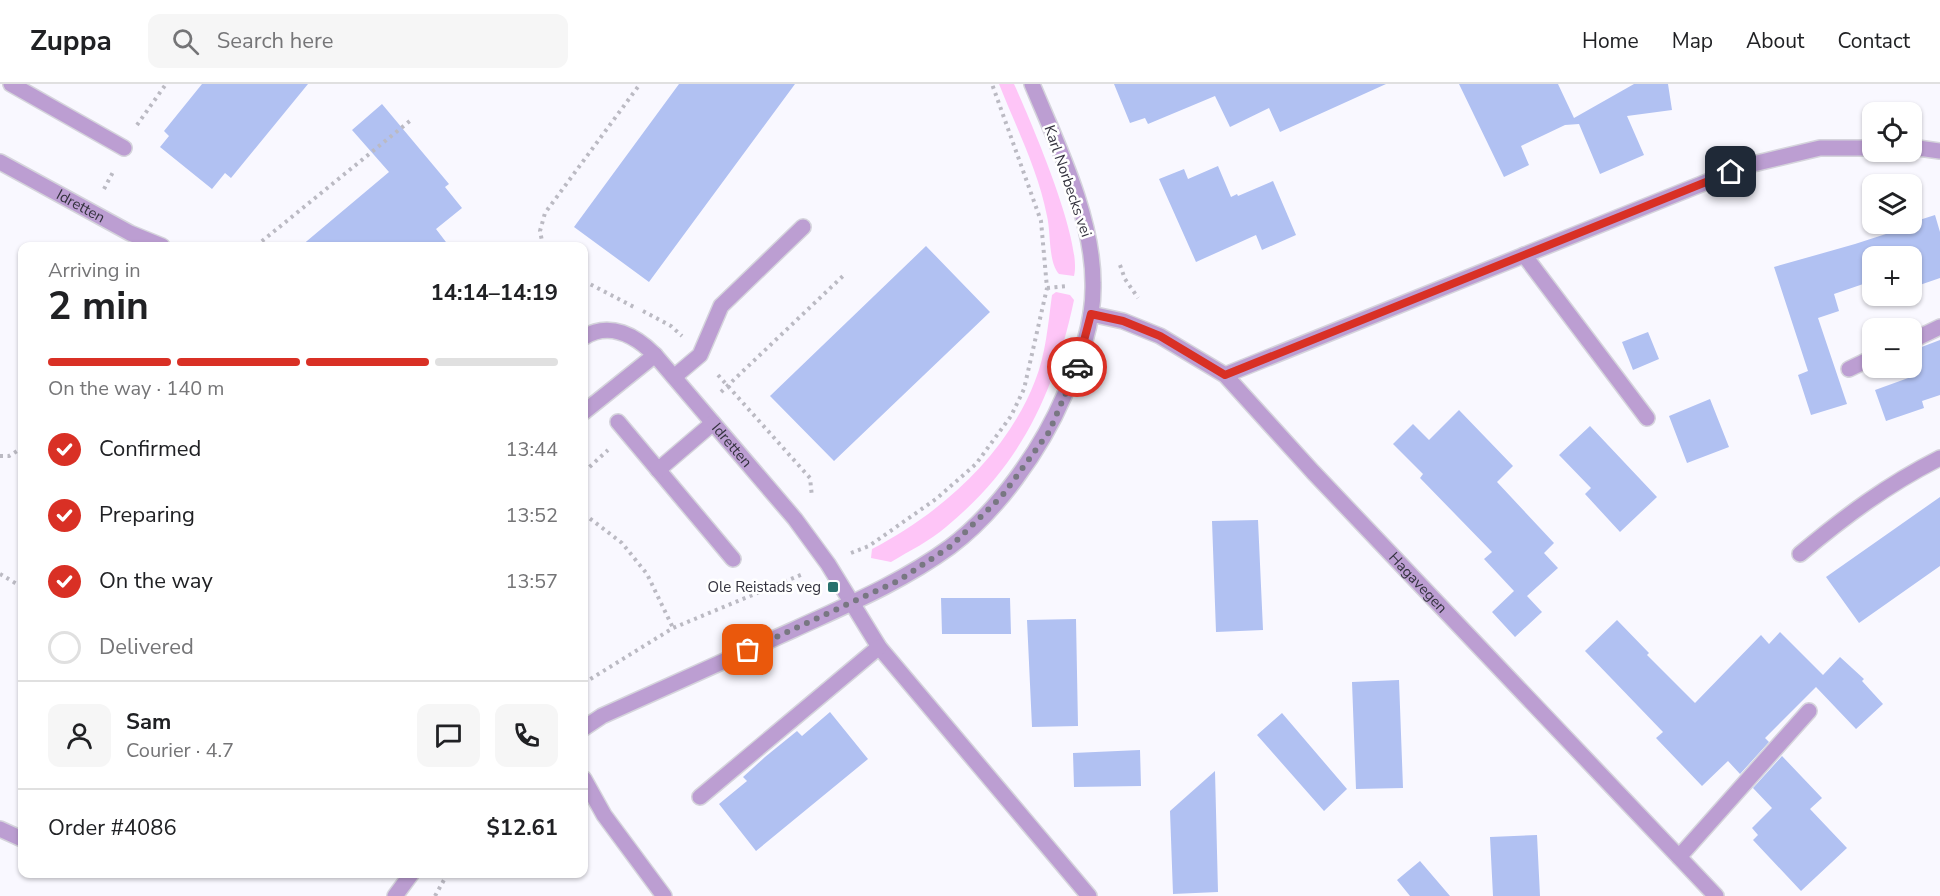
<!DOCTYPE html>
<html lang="en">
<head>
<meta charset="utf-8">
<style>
  :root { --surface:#fff; --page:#f6f6f6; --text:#202124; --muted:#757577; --line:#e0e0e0; --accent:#d93025 }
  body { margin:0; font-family:"Nunito Sans",sans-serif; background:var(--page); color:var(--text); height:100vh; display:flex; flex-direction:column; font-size:22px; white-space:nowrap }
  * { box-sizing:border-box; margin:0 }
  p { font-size:20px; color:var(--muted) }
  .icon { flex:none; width:33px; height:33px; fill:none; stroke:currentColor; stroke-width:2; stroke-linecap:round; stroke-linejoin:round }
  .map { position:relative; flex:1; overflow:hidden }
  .details { position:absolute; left:18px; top:158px; width:570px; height:636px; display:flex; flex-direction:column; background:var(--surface); border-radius:12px; box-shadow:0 2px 4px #0004 }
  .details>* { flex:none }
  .buttons { position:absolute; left:1862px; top:18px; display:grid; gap:12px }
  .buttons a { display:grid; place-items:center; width:60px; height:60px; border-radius:12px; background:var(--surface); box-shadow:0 2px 4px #0004; font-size:30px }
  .pin { position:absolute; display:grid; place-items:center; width:51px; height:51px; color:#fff; margin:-26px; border-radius:12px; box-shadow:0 3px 9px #0006 }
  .courier { position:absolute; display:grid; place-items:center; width:60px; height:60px; margin:-30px; border:4px solid #d93025; border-radius:50%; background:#fff; color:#222; box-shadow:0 2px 8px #0007 }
  .summary em { font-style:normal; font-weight:700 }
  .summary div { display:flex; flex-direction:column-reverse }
  .summary { display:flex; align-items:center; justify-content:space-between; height:102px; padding:0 30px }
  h1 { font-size:39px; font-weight:700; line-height:45px }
  .bar { display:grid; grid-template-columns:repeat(4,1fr); gap:9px 6px; align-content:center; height:72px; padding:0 30px }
  .bar i { height:8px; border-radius:4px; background:var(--line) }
  .bar .active { background:var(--accent) }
  .bar p { grid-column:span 4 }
  .line { display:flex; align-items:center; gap:15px; padding:0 30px; border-top:2px solid var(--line) }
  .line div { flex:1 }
  .round { display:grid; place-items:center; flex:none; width:63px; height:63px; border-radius:12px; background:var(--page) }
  ol { padding:0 30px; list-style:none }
  li { display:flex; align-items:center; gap:18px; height:66px }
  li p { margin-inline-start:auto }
  li .icon { padding:6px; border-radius:50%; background:var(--accent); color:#fff; stroke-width:4 }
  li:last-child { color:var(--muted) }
  li i { width:33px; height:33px; border:3px solid var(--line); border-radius:50% }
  header { display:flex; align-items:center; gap:36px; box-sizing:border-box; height:84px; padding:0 30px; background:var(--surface); border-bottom:2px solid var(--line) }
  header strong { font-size:28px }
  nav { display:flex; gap:33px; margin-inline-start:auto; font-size:21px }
  .search { width:420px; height:54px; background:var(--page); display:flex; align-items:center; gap:15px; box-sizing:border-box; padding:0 21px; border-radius:12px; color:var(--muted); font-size:22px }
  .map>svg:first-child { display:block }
</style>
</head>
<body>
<header>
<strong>Zuppa</strong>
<div class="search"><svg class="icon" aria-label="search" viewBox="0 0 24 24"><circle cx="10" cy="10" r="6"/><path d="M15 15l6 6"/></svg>Search here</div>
<nav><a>Home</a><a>Map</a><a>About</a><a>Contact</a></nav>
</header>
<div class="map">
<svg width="1940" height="812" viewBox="0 0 1940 812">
  <rect width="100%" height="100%" fill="#f9f8ff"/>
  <path fill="#fec5f7" d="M999,0H1014C1030,35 1083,158 1074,192L1059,190C1048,178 1051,148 1047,132C1038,86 1016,43 999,0Z
    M1056,208L1070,211L1074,216C1054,310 1021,381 946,443C930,457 909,467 891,478L871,474L872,465C940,430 1007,370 1035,297C1046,270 1048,240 1052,211Z"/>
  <path fill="#b1c1f2" d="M202,0H308L231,94L225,89L212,105L160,63L169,52L164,47Z
    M679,0H795L649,198L574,143Z
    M1114,0H1386L1280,48L1269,24L1230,43L1215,12L1148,40L1145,34L1130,39Z
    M1459,0H1558L1574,34L1634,0H1668L1672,26L1627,32L1644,71L1600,90L1579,40L1565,41L1521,62L1529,81L1504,93Z
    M382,20L449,100L445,103L462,124L436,145L449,162H301L389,88L352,46Z
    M1218,82L1231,113L1237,110L1238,112L1273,97L1296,151L1262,166L1256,151L1196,178L1159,95L1184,85L1188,95Z
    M1935,131L1940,148V194L1911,204V172H1872V197L1834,210L1839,227L1818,234L1847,320L1811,331L1798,291L1808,287L1774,183L1855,160L1889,149L1888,146Z
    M926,162L990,228L834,377L770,312Z
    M1648,248L1659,275L1633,286L1622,258Z
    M1940,256V311L1922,317L1924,324L1886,337L1875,306L1911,293V267Z
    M1710,315L1729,363L1687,379L1669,332Z
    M1459,326L1513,382L1497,398L1554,459L1544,469L1558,484L1527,512L1542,528L1515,553L1492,528L1514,507L1484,475L1492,468L1420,394L1423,390L1393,360L1413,340L1429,356Z
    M1590,342L1657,413L1620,448L1585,410L1591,404L1559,371Z
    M1940,413V482L1859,539L1826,493Z
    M1258,436L1263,546L1216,548L1212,437Z
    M941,514H1010L1011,550H942Z
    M1076,535L1078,642L1032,643L1027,536Z
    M1617,536L1649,569L1647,571L1695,619L1761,551L1769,560L1780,548L1823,591L1840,573L1864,595L1862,597L1883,620L1856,645L1816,603L1765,654L1769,658L1740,690L1728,677L1702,702L1656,654L1663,648L1585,567Z
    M1399,596L1403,704L1356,705L1352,598Z
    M830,628L868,675L756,767L719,720L747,697L743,693L765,673L797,647L802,652Z
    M1282,629L1347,705L1324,727L1257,651Z
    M1140,666L1141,702L1074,703L1073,669Z
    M1782,672L1822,714L1810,725L1847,764L1801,807L1753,756L1758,751L1752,744L1772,724L1753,704Z
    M1215,687L1218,808L1173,810L1170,727Z
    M1537,751L1540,812H1493L1490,753Z
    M1420,777L1450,812H1410L1397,796Z"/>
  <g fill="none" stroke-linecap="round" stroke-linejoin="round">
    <g stroke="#d5d4dc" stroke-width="18">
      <g id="minor">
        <path d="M11,0L124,64"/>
        <path d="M1911,63L1940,67"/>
        <path id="s1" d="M0,78L130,149L162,162"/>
        <path d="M1524,171L1647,334"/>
        <path id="s2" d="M1091,230L1123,237L1160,252L1225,291L1313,388L1716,812"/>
        <path id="s3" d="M584,253C610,237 636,252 655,271L795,435L828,480L879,563L1089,812"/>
        <path d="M1911,257L1940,243"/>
        <path d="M1849,285L1872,274"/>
        <path d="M1225,291L1749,81L1820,64H1872"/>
        <path d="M674,293L700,271L721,222L803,143"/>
        <path d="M584,328L655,271"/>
        <path d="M618,338L733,475"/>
        <path d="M658,386L713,339"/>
        <path d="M1800,470C1844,433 1888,400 1940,374"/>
        <path d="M584,644L602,632C666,603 730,574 793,546C847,521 902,498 950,463C997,428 1041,366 1064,312C1080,277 1094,239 1093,199C1093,133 1057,60 1032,0"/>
        <path d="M584,695L604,731L664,812"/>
        <path d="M700,713L879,563"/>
        <path d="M0,745L22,755"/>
        <path d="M1679,773L1809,627"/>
        <path d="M395,812L412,789"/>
      </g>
    </g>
    <path stroke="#bbbac3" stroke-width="4" stroke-dasharray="3 4.5" stroke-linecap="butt" d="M137,41L166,0
      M104,105L113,88
      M256,162L411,36
      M543,162L540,147L545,129L640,0
      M1120,181L1125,195L1138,214
      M584,197L634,223
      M1047,204L1068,202
      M643,227L671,242L682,252
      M718,291L810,394L812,413
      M721,308L844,191
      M0,372H9L22,364
      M584,388L608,366
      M584,430L622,459L647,490L673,544
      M851,469L869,462L936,415L976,380L1011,332L1024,305L1047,204L1041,137L992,0
      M0,490L22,503
      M584,599L673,544L803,490
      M435,812L444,796L443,789"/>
    <use href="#minor" stroke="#bc9ed2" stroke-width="15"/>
  </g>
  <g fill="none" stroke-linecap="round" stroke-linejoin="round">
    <path stroke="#787782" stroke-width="6" stroke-dasharray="0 10.8" d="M748,566L898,497L951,462L1002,412L1049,348L1077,283"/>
    <path stroke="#d93025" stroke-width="8" d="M1077,283L1091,230L1123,237L1160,252L1225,291L1731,88"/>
  </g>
  <rect fill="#28716d" stroke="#fff" stroke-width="2" x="827" y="497" width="12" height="12" rx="3"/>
  <g text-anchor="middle" stroke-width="5" stroke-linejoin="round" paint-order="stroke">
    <g font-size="15" fill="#33323e" stroke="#fff">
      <text transform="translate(1068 97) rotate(71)" y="5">Karl Norbecks vei</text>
      <text dy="5" stroke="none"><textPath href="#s1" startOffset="92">Idretten</textPath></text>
      <text dy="5" stroke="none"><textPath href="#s3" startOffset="198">Idretten</textPath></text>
      <text dy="5" stroke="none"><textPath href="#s2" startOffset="432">Hagavegen</textPath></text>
    </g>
    <g font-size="15" fill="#33323e" stroke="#fff" text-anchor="end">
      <text x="821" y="508">Ole Reistads veg</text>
    </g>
  </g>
</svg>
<div class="buttons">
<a><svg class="icon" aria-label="locate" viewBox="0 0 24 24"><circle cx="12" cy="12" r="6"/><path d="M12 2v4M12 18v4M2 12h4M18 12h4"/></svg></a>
<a><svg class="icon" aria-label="layers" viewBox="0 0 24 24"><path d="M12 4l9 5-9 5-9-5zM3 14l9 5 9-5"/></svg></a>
<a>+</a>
<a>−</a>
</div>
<div class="pin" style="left:748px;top:566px;background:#ea580c"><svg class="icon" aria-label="bag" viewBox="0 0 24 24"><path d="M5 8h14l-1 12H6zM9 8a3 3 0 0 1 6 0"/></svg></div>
<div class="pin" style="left:1731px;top:88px;background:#1f2937"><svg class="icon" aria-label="home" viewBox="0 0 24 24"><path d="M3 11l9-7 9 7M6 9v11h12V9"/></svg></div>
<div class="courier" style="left:1077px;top:283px"><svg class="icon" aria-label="car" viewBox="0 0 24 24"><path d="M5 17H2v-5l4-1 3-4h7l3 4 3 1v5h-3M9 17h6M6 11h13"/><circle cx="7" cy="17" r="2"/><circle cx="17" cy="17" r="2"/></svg></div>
<section class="details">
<div class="summary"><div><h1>2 min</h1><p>Arriving in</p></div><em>14:14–14:19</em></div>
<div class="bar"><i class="active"></i><i class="active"></i><i class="active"></i><i></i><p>On the way · 140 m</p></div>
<ol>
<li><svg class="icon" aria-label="check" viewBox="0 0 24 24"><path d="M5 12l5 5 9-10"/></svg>Confirmed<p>13:44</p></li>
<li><svg class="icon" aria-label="check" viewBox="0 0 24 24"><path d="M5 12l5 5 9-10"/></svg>Preparing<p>13:52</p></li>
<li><svg class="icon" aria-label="check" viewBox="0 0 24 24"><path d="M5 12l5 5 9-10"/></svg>On the way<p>13:57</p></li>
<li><i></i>Delivered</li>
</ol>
<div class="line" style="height:108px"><a class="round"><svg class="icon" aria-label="person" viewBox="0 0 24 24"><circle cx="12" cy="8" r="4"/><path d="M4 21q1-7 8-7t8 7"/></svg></a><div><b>Sam</b><p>Courier · 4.7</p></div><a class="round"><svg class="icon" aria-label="chat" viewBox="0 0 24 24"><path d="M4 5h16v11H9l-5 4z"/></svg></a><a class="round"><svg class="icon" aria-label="phone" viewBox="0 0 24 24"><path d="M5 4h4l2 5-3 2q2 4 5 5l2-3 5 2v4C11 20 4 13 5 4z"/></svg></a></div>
<div class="line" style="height:78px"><div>Order #4086</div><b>$12.61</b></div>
</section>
</div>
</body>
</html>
